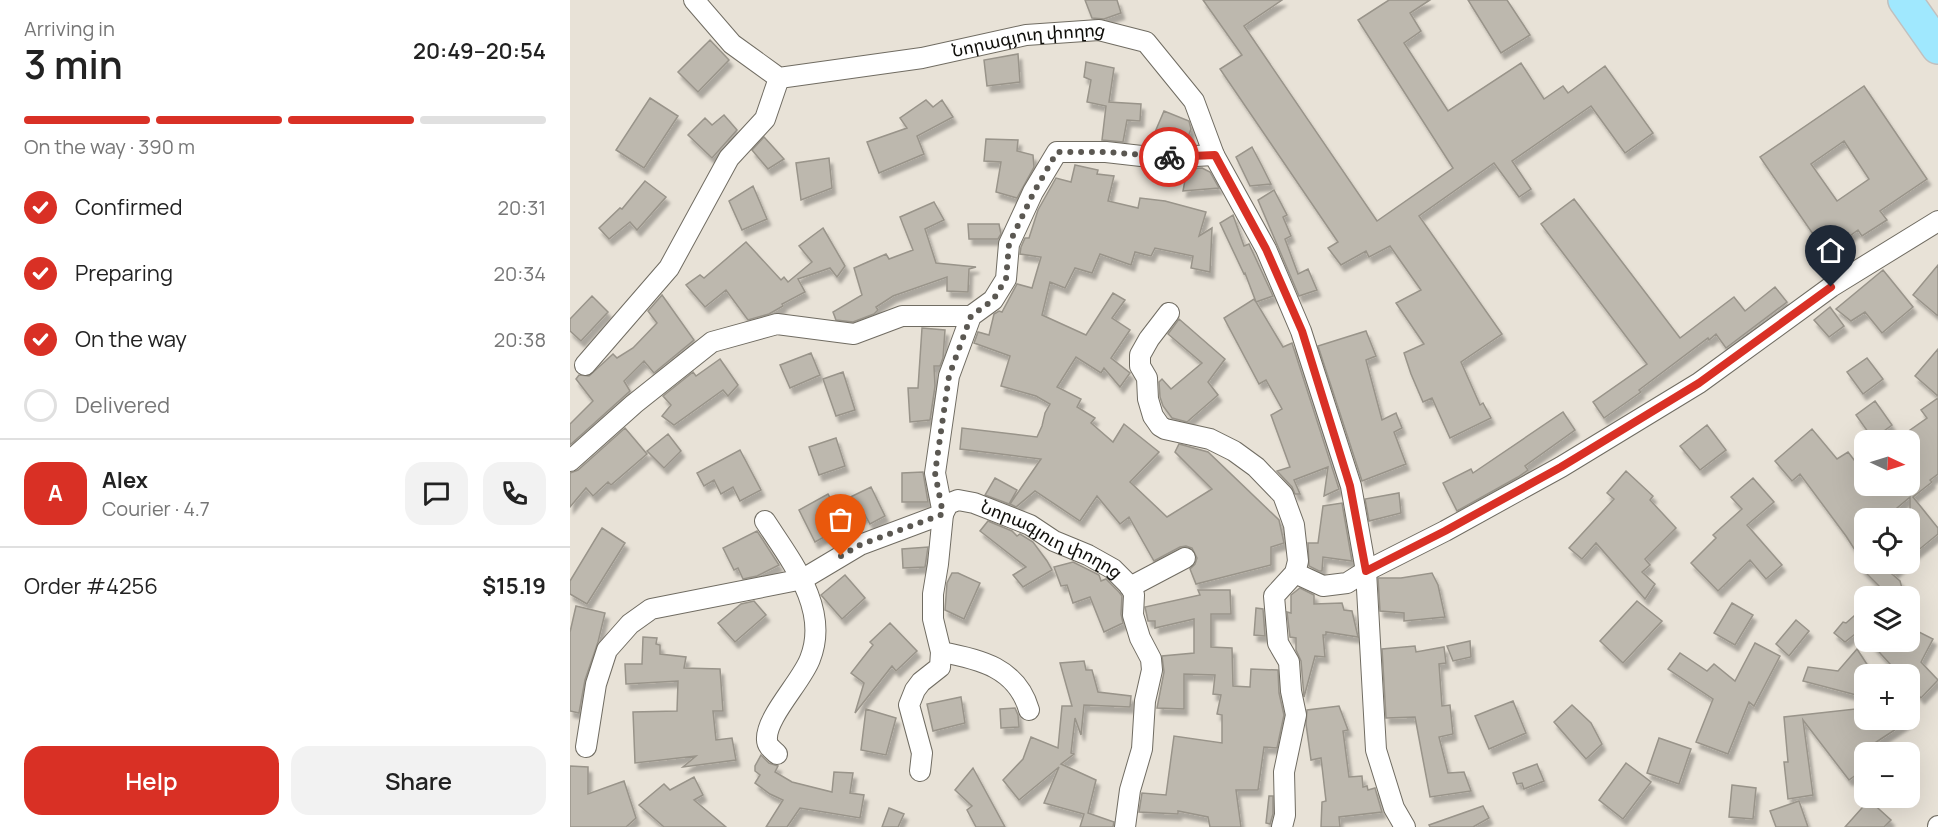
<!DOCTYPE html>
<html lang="en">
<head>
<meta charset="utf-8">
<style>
  :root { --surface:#fff; --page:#f2f2f2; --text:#222; --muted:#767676; --line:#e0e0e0; --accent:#d93025 }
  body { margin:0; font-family:Manrope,"Noto Sans Armenian",sans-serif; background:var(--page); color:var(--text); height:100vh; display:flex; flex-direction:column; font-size:22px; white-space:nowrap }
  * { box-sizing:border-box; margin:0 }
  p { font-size:20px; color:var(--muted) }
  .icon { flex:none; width:33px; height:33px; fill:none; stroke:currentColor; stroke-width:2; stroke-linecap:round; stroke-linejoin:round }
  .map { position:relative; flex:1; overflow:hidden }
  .sheet { display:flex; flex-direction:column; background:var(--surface); width:570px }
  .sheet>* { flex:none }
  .needle { width:39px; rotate:94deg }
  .tools { position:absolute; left:1284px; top:430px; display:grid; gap:12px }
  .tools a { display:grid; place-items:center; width:66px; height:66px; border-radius:12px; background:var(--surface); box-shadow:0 6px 24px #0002; font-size:30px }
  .pin { position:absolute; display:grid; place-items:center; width:51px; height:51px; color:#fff; margin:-62px -26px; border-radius:50% 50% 50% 0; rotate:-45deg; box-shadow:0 0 6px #0007 }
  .pin .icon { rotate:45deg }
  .courier { position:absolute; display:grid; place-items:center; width:60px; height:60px; margin:-30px; border:4px solid #d93025; border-radius:50%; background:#fff; color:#222; box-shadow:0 2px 8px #0007 }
  .overview em { font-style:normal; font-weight:600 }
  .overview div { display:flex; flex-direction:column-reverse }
  .overview { display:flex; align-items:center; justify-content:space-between; height:102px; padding:0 24px }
  h1 { font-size:39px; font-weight:600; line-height:45px }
  .bar { display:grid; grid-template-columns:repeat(4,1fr); gap:9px 6px; align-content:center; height:72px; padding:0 24px }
  .bar i { height:8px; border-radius:4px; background:var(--line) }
  .bar .active { background:var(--accent) }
  .bar p { grid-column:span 4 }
  .line { display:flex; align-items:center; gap:15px; padding:0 24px; border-top:2px solid var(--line) }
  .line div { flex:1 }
  .round { display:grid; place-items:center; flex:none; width:63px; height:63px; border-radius:18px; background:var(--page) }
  ol { padding:0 24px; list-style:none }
  li { display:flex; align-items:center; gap:18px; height:66px }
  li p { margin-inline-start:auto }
  li .icon { padding:6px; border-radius:50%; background:var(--accent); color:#fff; stroke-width:4 }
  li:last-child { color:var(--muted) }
  li i { width:33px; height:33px; border:3px solid var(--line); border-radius:50% }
  .cta { display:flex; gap:12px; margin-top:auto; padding:12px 24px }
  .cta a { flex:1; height:69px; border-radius:18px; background:var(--accent); color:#fff; font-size:24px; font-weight:600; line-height:69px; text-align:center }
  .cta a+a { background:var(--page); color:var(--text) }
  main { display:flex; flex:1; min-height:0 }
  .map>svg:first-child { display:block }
</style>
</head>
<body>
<main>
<section class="sheet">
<div class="overview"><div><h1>3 min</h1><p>Arriving in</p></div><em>20:49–20:54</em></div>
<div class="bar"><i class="active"></i><i class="active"></i><i class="active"></i><i></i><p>On the way · 390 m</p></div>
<ol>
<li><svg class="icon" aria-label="check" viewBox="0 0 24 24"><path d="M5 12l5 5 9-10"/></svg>Confirmed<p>20:31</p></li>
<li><svg class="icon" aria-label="check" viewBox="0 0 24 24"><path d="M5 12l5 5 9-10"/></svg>Preparing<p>20:34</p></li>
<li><svg class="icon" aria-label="check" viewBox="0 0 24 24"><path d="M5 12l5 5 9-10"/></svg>On the way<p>20:38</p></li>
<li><i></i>Delivered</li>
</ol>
<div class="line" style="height:108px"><b class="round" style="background:var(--accent);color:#fff">A</b><div><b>Alex</b><p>Courier · 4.7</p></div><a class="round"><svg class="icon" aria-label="chat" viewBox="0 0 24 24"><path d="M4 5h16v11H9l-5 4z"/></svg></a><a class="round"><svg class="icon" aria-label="phone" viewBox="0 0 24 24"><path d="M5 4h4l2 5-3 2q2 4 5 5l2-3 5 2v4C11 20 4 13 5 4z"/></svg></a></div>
<div class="line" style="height:78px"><div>Order #4256</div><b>$15.19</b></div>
<div class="cta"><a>Help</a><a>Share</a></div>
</section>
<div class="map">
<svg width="1368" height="827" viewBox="0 0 1368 827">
  <defs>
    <filter id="shadow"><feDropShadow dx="3.5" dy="6" stdDeviation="1.5" flood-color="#0004"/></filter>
  </defs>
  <rect width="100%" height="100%" fill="#e8e2d7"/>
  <path fill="#bdb8ae" stroke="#99948a" stroke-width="1.5" fill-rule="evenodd" filter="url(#shadow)" d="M515,0H547L551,13L534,19L522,18Z
    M633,0H712L674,26L807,221L883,168L788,20L819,0H860L840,13L851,31L834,43L878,111L951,63L974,99L993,86L998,93L1035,66L1083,133L1055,153L1021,106L942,161L961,189L949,197L924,163L849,216L932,334L891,362L910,405L913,403L921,418L880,438L862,398L853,402L841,374L834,353L854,344L826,303L851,290L820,246L799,257L796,251L771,265L758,248L768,242L650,69L672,55Z
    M898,0H937L960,35L931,53Z
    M140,40L159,60L128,92L108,72Z
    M448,54L450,82L417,86L414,60Z
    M516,62L544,68L539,102L571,104L570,121L557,120L553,142L532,140L536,106L517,102L521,80L514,77Z
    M1294,86L1357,179L1310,211L1317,220L1292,236L1288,230L1256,253L1190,157ZM1274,141L1299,179L1267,201L1241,164Z
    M80,98L108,116L74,168L46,150Z
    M356,100L363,107L372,100L383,117L347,136L354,154L309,173L297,142L337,128L330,118Z
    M594,111L619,121L621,129L615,145L585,132Z
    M154,115L167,130L142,158L118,135L135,118L142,125Z
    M194,137L214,159L198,169L182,150Z
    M416,139L448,140L447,151L463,155L464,167L447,198L426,192L431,162L414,161Z
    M682,147L692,166L701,184L680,186L666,157Z
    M259,158L262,188L231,200L226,163Z
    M505,165L528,170L527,174L544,176L538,201L568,208L570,198L595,201L636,212L629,236L642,228L640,272L621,268L623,256L585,248L581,256L565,252L561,265L530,254L522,273L505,268L495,288L480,282L472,315L516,335L543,293L555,300L542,318L560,330L541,358L560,373L550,387L534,368L531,373L506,357L487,387L511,399L507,407L525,418L521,423L543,442L554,424L589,452L560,482L597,517L642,489L605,452L609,444L638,452L709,520L714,543L701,547V565L626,584L620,569L625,564L627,558L622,548L616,546L610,547L584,561L559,517L550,524L527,496L510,521L465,491L446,507L440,504L471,459L390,449L392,428L467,437L472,426L475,413L480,404L466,396L431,386L440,356L404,343L408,332L419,335L424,314L429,311L432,312L447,284L462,288L471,257L450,254L451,247L455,238H459L468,210L486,178L501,182Z
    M632,168L640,172L649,188L613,191L617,169Z
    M75,181L96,197L67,230L60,222L39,239L29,228L50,208L52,209Z
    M183,186L197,219L172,230L159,201Z
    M704,190L717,215L713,217L721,236L715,239L728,274L738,269L747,290L729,296L688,200Z
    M1004,199L1110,338L1164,297L1175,311L1205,287L1217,302L1156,348L1146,334L1139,340L1138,338L1069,390L1071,392L1034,418L1023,402L1077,364L971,224Z
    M364,202L374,220L355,229L366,263L406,267L399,269L398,292L377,291V277L323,296L306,307L308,310L304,314L283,322L266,320L263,312L292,295L284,268L316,254L319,259L343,250L330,217Z
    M663,215L674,246L679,244L703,296L686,302L713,347L722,343L769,489L754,496L758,467L724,480L730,494H725L722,487L707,471L720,467L701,415L712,409L696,380L689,384L654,318L684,299L686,302L675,273L674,274L650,223Z
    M398,224H429L431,234L428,239H399Z
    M253,228L275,266L267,277L260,268L228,279L235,292L212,304L213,306L199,314L178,320L156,290L135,307L116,285L130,275L134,278L176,242L211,280L214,277L218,282L242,262L229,246Z
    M1368,265V316L1343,295Z
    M1313,270L1343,307L1312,333L1295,312L1281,321L1266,309Z
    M92,295L124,340L84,373L74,361L54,381L60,391L0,445V424L23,401L6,379L9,375L19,376L43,354L47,358L63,348L87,323L78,311Z
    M22,296L38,312L11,341L0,331V319Z
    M1260,307L1274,326L1259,337L1244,320Z
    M609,319L655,359L638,382L648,395L617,422L602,418L593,406L590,397L589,382L592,379L601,389L632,363L598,334Z
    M352,328L375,330L373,358L370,366H364L365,386L360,420L340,422L338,388H348Z
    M796,331L806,356L796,360L812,420L826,413L832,428L824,432L836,464L792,481L748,346Z
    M1368,349V396L1345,376Z
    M241,353L250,375L220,388L210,365Z
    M1297,358L1313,379L1293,394L1277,372Z
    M150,359L168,385L158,396L153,390L104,425L92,416L101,405L93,396L123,372L126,376Z
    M273,372L285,410L266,416L253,379Z
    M1368,398V474L1360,480L1362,482L1343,497L1368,528V534L1340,557V497L1314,519H1294V564H1334L1322,574L1330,581L1332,588L1325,597H1303L1311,588L1287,564H1294L1276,536L1230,474L1222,481L1205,461L1242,429L1267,459L1278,452L1288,465L1294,459V486H1340V441L1333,435L1357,418L1351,410Z
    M1305,401L1322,425L1303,439L1286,415Z
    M993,412L1005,430L955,466L958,470L948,477L887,511L873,483L901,469L903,473Z
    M1137,425L1156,450L1130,470L1110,446Z
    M55,428L77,454L41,485L38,482L23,496L16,488L0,507V473L8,470Z
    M98,434L111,451L94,468L77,451Z
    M266,438L275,466L249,475L239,447Z
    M170,450L191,490L170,501L163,487L151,494L144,480L134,486L127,473Z
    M1056,471L1083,496L1080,500L1106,528L1075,559L1080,565L1072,572L1085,584L1075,599L1026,543L1012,559L999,548L1044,499L1037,493Z
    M353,472L358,502H332V473Z
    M425,478L447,490L439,504L415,495Z
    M1183,478L1204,502L1177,525L1212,565L1196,579L1180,560L1148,591L1121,563L1146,538L1143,535L1172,509L1161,497Z
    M301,487L315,516L300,524L295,515L245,542L229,510L258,494L264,505Z
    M829,493L831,513L799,521L795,499Z
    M772,503L782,561L753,557L752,571H749L739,566L738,543H748L753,506Z
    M418,521L442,531L447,536L450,534L463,542L477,561L482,570L453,587L443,575L456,567L410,531Z
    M32,528L55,543L17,604L0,594V581Z
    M187,531L209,565L187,576L173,579L168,568L164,570L153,548Z
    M358,547L355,567L333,568L332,549Z
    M503,562L529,575L531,581L536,579L549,592L552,596L551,614L553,623L534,632L520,597L503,603L497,585L491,586L484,567Z
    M382,573H388L410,583L394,619L375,610L377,583Z
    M862,573L868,585L875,617L834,621V613L810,611L808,578H831Z
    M275,575L295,598L272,619L251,595Z
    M730,588L744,595V604L772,603L774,610L782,611L788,637L756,632V635H753L755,657L745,656L734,697L731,661L726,650V638L720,637L717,612L721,613V595Z
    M628,590H660L661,614H641V647L662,648L663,686L680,687L681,669L708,670L709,693L714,715L707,748L694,747L688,790H666L671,827H640L638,817L608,811V814L569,812L572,793L596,795L604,736L652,743V715L647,714L651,695L643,694L645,675L614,674V709L587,708L594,672L592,656L624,653V619L585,628V621H578L575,607L630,595Z
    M184,601L196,615L165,642L148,623L171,604Z
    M1067,601L1092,621L1053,663L1030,641Z
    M1162,603L1183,615L1165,645L1144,633Z
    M6,606L35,613L28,642L15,680L9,713L0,711V632Z
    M686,608L693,609L695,636L684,635Z
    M1284,616L1294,624V627L1275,642L1264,633L1273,622L1276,623Z
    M1226,620L1239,631L1219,656L1206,644Z
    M320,623L347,651L326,671L322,666L285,713L294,683L281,673L303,645L300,642Z
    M1347,631L1363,639L1351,662L1368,680L1351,698L1340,686V675H1330L1300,642H1340Z
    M73,637L87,638L86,644L90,645V654L116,657L114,668L150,669L153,711H143L146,740L162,738L166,760L113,767L126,756L65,763L63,712L107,711L108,681L56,684L55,664H72Z
    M900,641L901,657L883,661L877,646Z
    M1185,643L1210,656L1184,706L1179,702L1158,754L1126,742L1143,699L1098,669L1110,653L1137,671L1144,664L1165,681Z
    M845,646L846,652L874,647L876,663L869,664L872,706L880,705L883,734L869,737L878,773L894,772L901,791L860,797L845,717L816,718L812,649Z
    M1287,649L1304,675H1294V697L1233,681L1238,667L1268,671Z
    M514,661L516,670H522L528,692L561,696L560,707L514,705L511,735L505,718L501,753L504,754L491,764L526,780L518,813L544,822L543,827H510L514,814L474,803L489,767L449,800L433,780L453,759L461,737L488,748L492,706H502L490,663Z
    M391,697L395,723L363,731L357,704Z
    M943,701L956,733L919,749L905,716Z
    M1002,705L1021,723L1032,744L1016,759L984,722Z
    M769,706L778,730L773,731L779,777L792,776L793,787L797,786L798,790L805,788L812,812L769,817L770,827H751L752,802L756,801L751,758L741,760L736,724L737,710Z
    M445,708L448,715L449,727L431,728L430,709Z
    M1294,708V720H1340L1294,750V769L1279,780L1233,720L1243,795L1218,799L1214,762H1218L1214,717Z
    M296,709L326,718L316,755L291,750Z
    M1089,738L1121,749L1109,784L1077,773Z
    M191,755L199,763L208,766L205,772L222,782L262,792L264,772L283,773L280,793L294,795L290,818L230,808L217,827H196L213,800L200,794L185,783L190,775L185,771V766Z
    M1056,763L1081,782L1053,819L1029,800Z
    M967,764L974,781L954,789L952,783L947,784L943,773Z
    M0,766L18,767V794L54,781L66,818L56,827H0Z
    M403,768L435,827H406L397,810L402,806L385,790Z
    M124,777L133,795L124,800L156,827H94L69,805L94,784L100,790Z
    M1162,785L1186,788L1183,819L1159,817Z
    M699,796H703V814L700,824L696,823Z
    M1299,800L1321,820L1314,827H1275Z
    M1229,801L1238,827H1206L1200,811Z
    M913,806L919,818L903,827H860L859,825Z
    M319,808L334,814L328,827H312Z"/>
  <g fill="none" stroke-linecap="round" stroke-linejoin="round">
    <g stroke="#706c62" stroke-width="22">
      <g id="minor">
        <path id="s1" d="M124,0L162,44L209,78L352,58L456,35L529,30L576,42L624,101L644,155L696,249L731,331L781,486L796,571L806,750L824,808L835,827"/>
        <path d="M599,313L579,339L570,355V366L577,378L578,399L583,416L590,426L595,429L640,439L664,451L686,467L713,495L724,525L728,561L725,573L704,596L708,643L719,662L721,691L726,715L714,772L715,815L712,827"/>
        <path d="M15,365L99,268L159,158L195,119L209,78"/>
        <path d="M0,461L64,404L142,342L207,324L284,334L332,316H401"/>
        <path d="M195,521C221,561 260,609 240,659C232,681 195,718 197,740C197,746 203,750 207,754"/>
        <path d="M725,573L753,586L777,583L796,571L875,531L991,467L1129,383L1261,287L1368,221"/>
        <path d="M560,587L615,558"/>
        <path d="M371,652C410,659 447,668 459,710"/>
        <path id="s2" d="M16,747L26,684L37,650L60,624L81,609L233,579L290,545L373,514L378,504L388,500L404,503L460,525L484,541L518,555L543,569L562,588L564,595L563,615L570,638L581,659L582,670L575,701L572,749L560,790L555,827"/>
        <path d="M350,771L352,753L339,705L345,690L351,682L370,667L371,652L363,619V594L368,564L373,514L365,473L379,376L401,316L423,300L436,279L439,244L463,192L487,152H536L589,158L644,155"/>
        <path d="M1368,827V826"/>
      </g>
    </g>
    <g stroke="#c1c0bf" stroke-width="36">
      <path id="trunk" d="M1335,0L1368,47"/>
    </g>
    <use href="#minor" stroke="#fff" stroke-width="20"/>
    <use href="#trunk" stroke="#a0e8fe" stroke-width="33"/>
  </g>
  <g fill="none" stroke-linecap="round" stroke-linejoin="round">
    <path stroke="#5b5852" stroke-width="6" stroke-dasharray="0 10.8" d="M271,556L290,545L373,514L365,473L379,376L401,316L423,300L436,279L439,244L464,192L487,152H536L599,157"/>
    <path stroke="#d93025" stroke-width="8" d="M599,157L645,155L696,249L732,331L780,486L796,571L875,531L991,467L1129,383L1261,287"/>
  </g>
  <g text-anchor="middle" stroke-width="5" stroke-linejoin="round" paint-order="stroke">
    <g font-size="18" fill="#0f0e0a" stroke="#e8e2d7">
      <text dy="6" stroke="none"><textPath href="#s1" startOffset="369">Նորագյուղ փողոց</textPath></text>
      <text dy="6" stroke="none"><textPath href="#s2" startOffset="594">Նորագյուղ փողոց</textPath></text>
    </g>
  </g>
</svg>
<div class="tools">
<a><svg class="needle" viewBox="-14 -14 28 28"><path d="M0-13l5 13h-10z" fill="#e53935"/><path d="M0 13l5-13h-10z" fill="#767676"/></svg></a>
<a><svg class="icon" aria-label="locate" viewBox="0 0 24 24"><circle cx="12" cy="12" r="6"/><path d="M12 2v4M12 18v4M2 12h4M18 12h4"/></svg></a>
<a><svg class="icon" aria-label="layers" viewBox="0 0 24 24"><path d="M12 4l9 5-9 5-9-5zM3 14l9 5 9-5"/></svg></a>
<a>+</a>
<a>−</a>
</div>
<div class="pin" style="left:271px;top:556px;background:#ea580c"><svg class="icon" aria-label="bag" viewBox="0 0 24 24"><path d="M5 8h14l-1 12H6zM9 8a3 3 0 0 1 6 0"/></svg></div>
<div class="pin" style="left:1261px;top:287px;background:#1f2937"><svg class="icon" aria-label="home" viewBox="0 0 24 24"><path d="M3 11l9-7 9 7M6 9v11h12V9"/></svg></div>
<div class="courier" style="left:599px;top:157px"><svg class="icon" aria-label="bike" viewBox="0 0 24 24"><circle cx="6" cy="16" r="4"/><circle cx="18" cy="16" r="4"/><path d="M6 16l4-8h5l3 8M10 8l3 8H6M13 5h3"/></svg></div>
</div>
</main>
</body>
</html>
